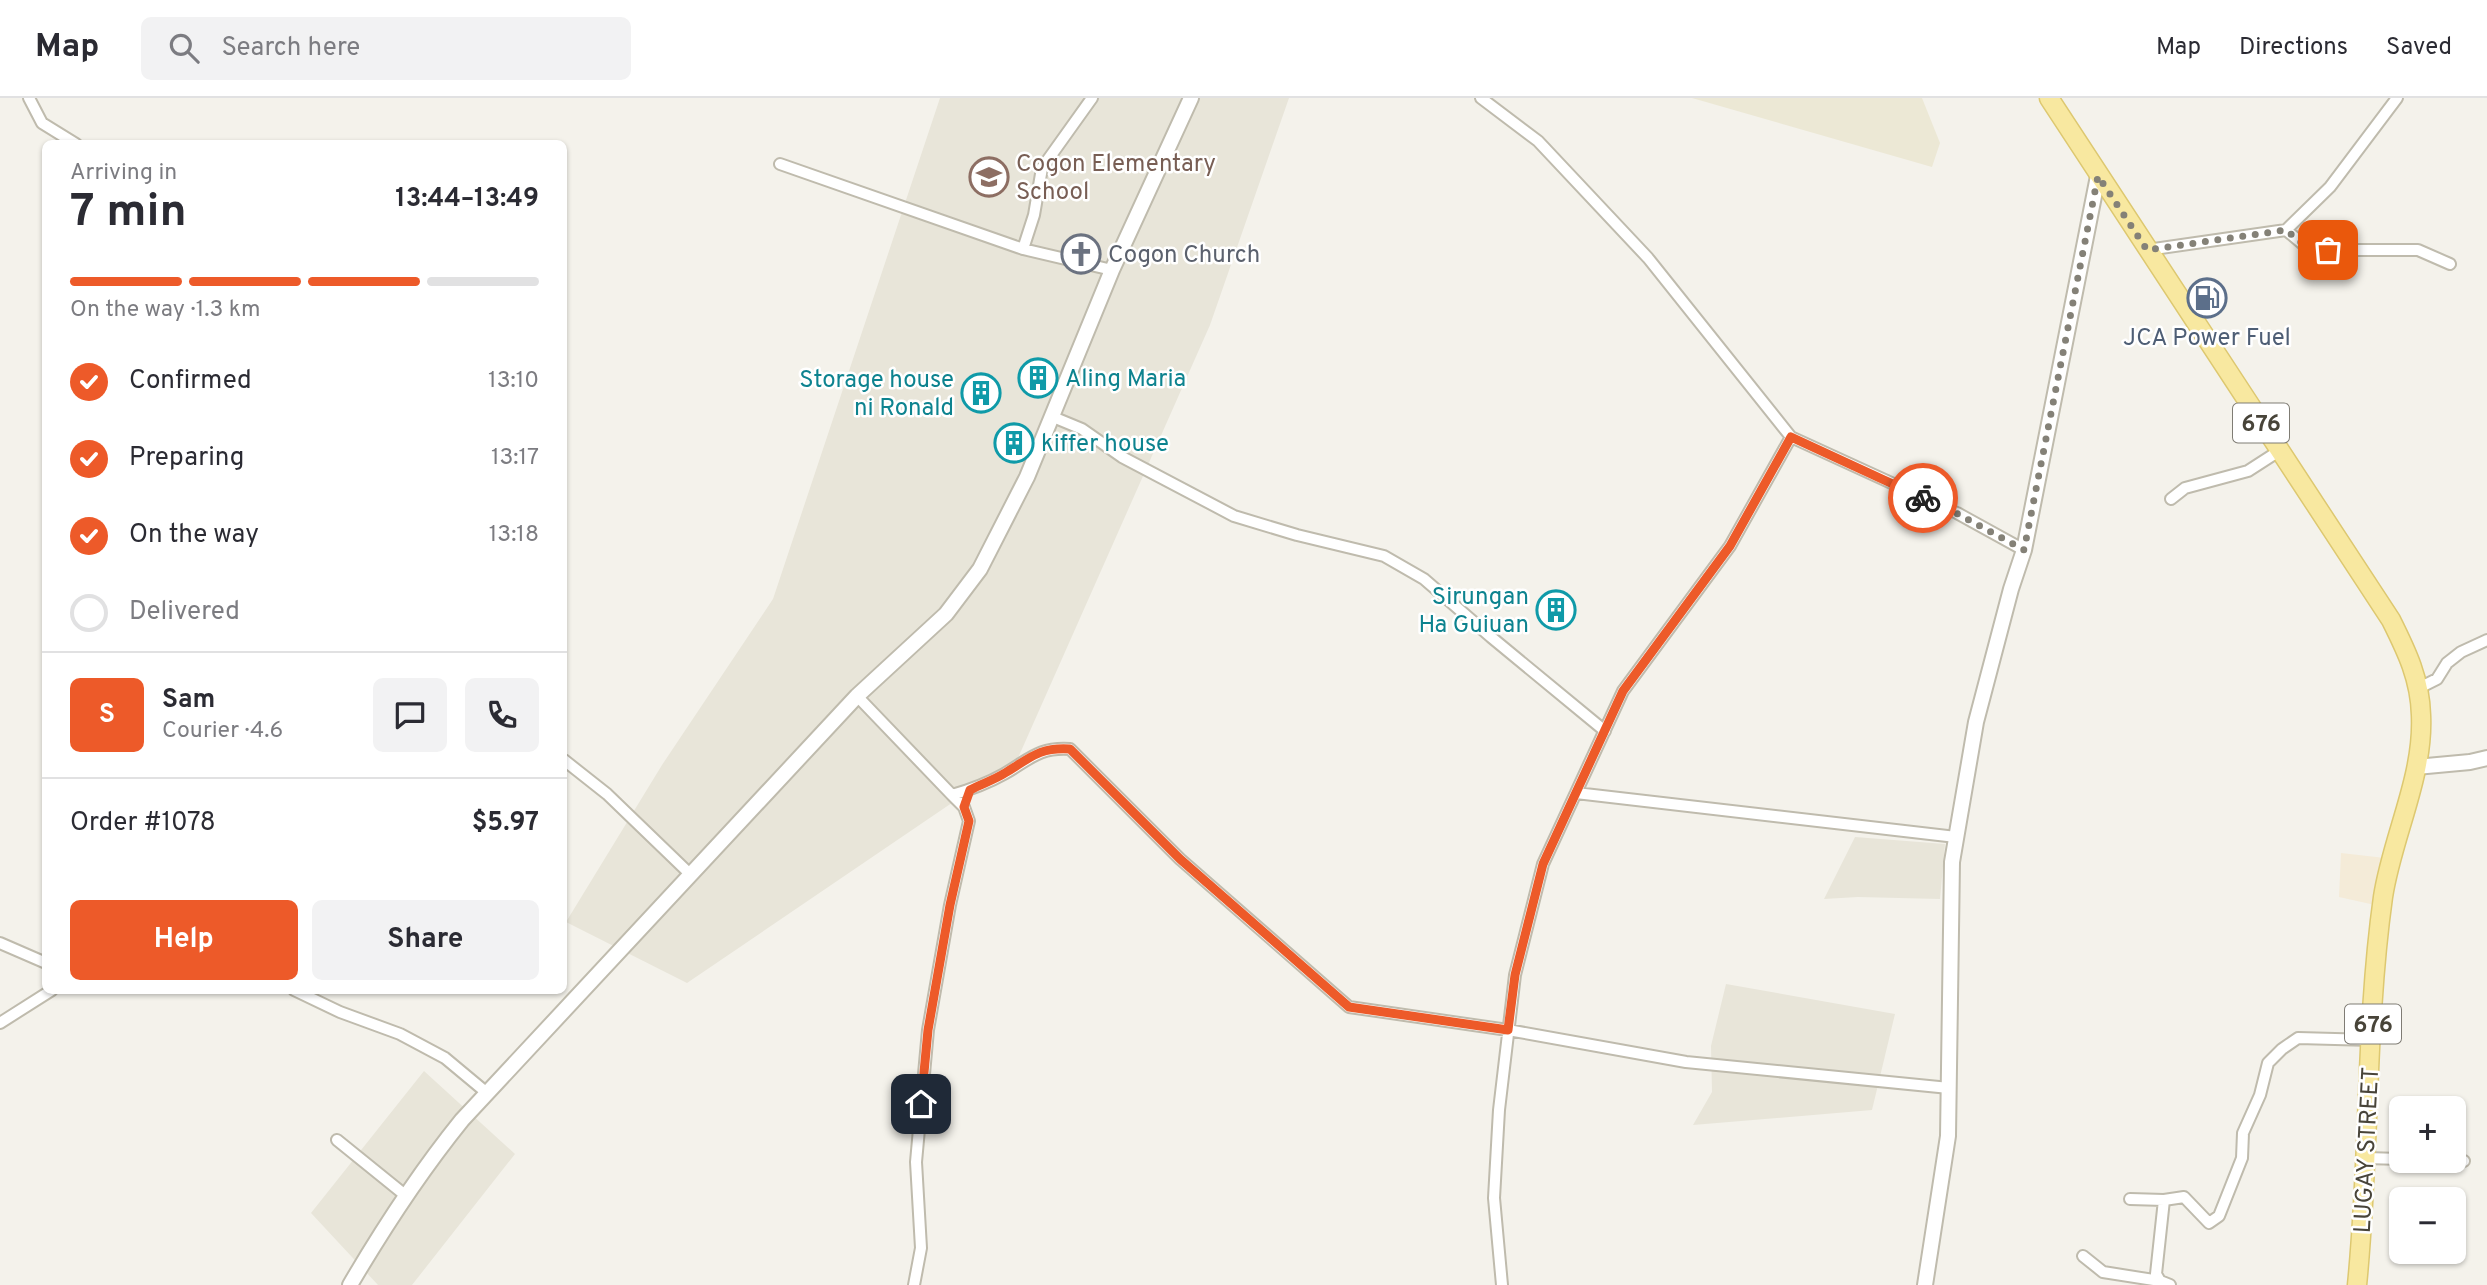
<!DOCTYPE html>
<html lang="en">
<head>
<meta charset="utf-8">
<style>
  :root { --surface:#fff; --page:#f2f2f3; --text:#2b2b33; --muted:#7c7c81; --line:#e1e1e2; --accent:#ed5a29 }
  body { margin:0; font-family:Overpass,sans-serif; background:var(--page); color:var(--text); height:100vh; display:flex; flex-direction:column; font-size:26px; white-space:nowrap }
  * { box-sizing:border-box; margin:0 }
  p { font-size:23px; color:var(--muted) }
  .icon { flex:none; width:38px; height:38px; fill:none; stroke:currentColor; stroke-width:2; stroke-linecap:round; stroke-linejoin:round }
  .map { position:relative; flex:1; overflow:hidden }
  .drawer { position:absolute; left:42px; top:42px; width:525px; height:854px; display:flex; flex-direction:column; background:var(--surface); border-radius:10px; box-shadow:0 2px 5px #0004 }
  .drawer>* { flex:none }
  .controls { position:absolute; left:2389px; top:998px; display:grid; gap:14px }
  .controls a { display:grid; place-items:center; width:77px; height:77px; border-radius:10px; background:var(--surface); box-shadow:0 2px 5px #0004; font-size:35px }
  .pin { position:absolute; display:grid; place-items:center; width:60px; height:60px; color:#fff; margin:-30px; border-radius:14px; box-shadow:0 4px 10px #0006 }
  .courier { position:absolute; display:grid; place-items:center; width:70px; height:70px; margin:-35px; border:5px solid #ed5a29; border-radius:50%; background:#fff; color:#222; box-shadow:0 2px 9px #0007 }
  .headline em { font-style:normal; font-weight:700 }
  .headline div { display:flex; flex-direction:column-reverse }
  .headline { display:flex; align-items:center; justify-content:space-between; height:119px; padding:0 28px }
  h1 { font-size:46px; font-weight:700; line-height:52px }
  .bar { display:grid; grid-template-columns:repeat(4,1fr); gap:10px 7px; align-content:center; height:84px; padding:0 28px }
  .bar i { height:9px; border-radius:5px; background:var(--line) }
  .bar .current { background:var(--accent) }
  .bar p { grid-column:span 4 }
  .line { display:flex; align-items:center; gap:18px; padding:0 28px; border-top:2px solid var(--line) }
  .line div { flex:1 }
  .round { display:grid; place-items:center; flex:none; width:74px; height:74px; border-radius:10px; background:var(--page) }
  ol { padding:0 28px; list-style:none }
  li { display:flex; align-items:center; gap:21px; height:77px }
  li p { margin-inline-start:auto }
  li .icon { padding:7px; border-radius:50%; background:var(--accent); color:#fff; stroke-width:4 }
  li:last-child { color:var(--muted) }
  li i { width:38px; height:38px; border:4px solid var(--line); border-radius:50% }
  .button { display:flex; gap:14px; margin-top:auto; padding:14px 28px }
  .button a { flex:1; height:80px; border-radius:10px; background:var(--accent); color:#fff; font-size:28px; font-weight:700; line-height:80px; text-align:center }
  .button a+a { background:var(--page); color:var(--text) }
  header { display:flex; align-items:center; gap:42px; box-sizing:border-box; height:98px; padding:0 35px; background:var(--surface); border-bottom:2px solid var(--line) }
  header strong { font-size:33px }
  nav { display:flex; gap:38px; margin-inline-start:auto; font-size:24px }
  .search { width:490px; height:63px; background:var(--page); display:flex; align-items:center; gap:18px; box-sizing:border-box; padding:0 24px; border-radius:10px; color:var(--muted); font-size:26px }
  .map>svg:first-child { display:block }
</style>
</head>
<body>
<header>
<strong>Map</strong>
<div class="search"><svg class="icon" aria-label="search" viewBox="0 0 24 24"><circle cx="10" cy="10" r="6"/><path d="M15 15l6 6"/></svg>Search here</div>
<nav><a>Map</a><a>Directions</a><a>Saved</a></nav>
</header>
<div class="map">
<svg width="2487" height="1187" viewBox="0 0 2487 1187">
  <rect width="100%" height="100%" fill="#f4f2eb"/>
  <path fill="#e8e5d9" d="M940,0H1289L1210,227L1018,660L687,885L566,824L662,667L773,501Z
    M1855,739L1945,746L1940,801L1858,799L1824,801Z
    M1726,886L1895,916L1872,1012L1693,1027L1712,994L1711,948Z
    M424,973L515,1056L412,1187H378L311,1115Z"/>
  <path fill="#f4ebd8" d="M2341,755L2385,760L2375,807L2339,799Z"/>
  <path fill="#ece8d5" d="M1692,0H1922L1940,45L1932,69Z"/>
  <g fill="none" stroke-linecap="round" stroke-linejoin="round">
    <g stroke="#bfbbad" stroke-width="14">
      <path id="minor" d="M29,0L42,25L76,46
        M1481,0L1538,43L1648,160L1791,339L1957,415L2024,452
        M780,66L1023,151L1112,172
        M2286,132L2304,147L2328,152H2418L2450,166
        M1023,151L1034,117L1042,70L1092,0
        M2147,152L2286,132L2330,89L2397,0
        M1053,319L1082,331L1122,359L1234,418L1297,437L1384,458L1424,481L1491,539L1605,633
        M2171,401L2185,390L2248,373L2279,353
        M2419,590L2437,581L2447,565L2461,554L2487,542
        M857,598L952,697C969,692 988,685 1004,676C1030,661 1039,649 1070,651L1180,761L1349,909L1508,932L1686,964L1949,990
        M564,662L607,696L690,776
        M1576,695L1956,739
        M0,845L46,865
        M294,892L340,914L400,936L445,960L487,995
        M0,925L52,892
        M337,1042L405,1097
        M2366,1060L2401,1061
        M2452,1062L2464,1063
        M2130,1101L2164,1102L2184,1099L2209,1125L2219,1118L2242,1060L2243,1035L2260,997L2268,965L2282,951L2298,940L2372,942
        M2164,1102L2156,1176L2160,1183L2170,1187
        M2083,1158L2103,1174L2160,1183
        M914,1187L921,1150L916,1064L928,932L950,807L969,723L964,709L952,697
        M1502,1187L1494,1100L1499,1012L1515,877L1543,766L1623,593L1730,448L1791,339"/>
    </g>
    <g stroke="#bfbbad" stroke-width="18">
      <path id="tertiary" d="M2416,669L2470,664L2487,660
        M350,1187C384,1129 420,1074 462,1022L857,598L946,516L980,471L1027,379L1112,172L1191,0
        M1925,1187L1948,1038L1952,764L1976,624L2011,491L2024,452L2098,78"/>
    </g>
    <g stroke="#ddc870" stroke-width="21">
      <path id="primary" d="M2049,0L2391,522C2407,554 2420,581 2421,617C2424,679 2392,739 2383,799C2365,927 2370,1059 2357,1187"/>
    </g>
    <use href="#minor" stroke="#fff" stroke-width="10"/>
    <use href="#tertiary" stroke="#fff" stroke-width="14"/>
    <use href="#primary" stroke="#f8e8a0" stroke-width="18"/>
  </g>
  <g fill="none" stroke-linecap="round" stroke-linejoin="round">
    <path stroke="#848177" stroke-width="7" stroke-dasharray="0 12.6" d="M1923,400L1956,415L2024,452L2098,78L2147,152L2286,132L2304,147L2328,152"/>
    <path stroke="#ed5a29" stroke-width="9" d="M921,1006L928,932L950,807L969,723L964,709L970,692C981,686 994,682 1005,675C1030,660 1039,649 1070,651L1180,761L1349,909L1508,932L1515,877L1543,766L1623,593L1730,448L1791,339L1923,400"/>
  </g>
  <defs>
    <g id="school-ring" transform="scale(2.0125)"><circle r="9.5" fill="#fff" stroke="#8d6e63" stroke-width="1.5"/><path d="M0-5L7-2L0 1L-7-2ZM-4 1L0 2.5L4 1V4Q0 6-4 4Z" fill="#8d6e63"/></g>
    <g id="church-ring" transform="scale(2.0125)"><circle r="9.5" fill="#fff" stroke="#6b7280" stroke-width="1.5"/><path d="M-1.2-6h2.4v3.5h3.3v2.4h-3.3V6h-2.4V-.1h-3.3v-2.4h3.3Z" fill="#6b7280"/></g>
    <g id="fuel-ring" transform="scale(2.0125)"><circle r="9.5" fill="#fff" stroke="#5c6f8a" stroke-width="1.5"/><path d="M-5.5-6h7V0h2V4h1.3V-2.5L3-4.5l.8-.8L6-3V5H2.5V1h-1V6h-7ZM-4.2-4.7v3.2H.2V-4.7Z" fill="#5c6f8a"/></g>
    <g id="building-ring" transform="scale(2.0125)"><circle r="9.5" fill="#fff" stroke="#0f9aa8" stroke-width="1.5"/><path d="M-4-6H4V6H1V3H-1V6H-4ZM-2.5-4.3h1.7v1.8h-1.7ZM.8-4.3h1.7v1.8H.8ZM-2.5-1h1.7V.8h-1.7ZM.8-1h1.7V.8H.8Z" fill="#0f9aa8"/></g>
  </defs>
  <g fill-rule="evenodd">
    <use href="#school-ring" x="989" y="79"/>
    <use href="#church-ring" x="1081" y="156"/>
    <use href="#fuel-ring" x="2207" y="200"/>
    <use href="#building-ring" x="1038" y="280"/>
    <use href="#building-ring" x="981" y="295"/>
    <use href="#building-ring" x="1014" y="345"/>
    <use href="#building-ring" x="1556" y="512"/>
  </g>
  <g text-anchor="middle" stroke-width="5" stroke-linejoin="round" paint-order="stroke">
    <g fill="#fff" stroke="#7f7c74" stroke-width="2">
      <rect x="2233" y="305.5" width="56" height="39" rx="5"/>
      <rect x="2345" y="906.5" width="56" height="39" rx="5"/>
    </g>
    <g font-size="23" font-weight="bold" fill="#484439">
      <text x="2261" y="333">676</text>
      <text x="2373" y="934">676</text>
    </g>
    <g font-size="24" fill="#785e54" stroke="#fff" text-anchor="start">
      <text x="1016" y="73">Cogon Elementary<tspan x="1016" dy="28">School</tspan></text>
    </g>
    <g font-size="24" fill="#5b616d" stroke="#fff" text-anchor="start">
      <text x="1108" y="164">Cogon Church</text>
    </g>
    <g font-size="24" fill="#4e5e75" stroke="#fff">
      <text x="2207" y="247">JCA Power Fuel</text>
    </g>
    <g font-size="24" fill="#0d838f" stroke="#fff" text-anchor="start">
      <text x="1065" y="288">Aling Maria</text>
      <text x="954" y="289" text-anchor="end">Storage house<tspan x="954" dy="28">ni Ronald</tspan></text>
      <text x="1041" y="353">kiffer house</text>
      <text x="1529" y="506" text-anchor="end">Sirungan<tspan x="1529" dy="28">Ha Guiuan</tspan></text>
    </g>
    <g font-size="24" fill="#484439" stroke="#fff">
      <text transform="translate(2366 1052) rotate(-87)" y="8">LUGAY STREET</text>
    </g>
  </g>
</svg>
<div class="controls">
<a>+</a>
<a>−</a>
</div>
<div class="pin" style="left:2328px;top:152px;background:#ea580c"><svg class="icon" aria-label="bag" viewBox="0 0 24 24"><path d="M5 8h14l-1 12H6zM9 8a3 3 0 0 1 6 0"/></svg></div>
<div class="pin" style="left:921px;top:1006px;background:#1f2937"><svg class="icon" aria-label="home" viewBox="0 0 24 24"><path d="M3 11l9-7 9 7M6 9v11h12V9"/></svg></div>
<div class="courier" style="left:1923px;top:400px"><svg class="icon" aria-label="bike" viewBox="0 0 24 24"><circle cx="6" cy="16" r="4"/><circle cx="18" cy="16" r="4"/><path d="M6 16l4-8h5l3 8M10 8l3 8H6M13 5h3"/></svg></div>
<section class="drawer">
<div class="headline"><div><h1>7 min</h1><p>Arriving in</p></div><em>13:44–13:49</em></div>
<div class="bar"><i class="current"></i><i class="current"></i><i class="current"></i><i></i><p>On the way · 1.3 km</p></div>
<ol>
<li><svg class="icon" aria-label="check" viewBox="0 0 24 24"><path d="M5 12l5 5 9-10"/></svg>Confirmed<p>13:10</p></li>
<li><svg class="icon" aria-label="check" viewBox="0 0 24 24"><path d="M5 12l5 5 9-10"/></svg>Preparing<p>13:17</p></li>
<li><svg class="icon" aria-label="check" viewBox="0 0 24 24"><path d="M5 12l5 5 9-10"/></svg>On the way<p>13:18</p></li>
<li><i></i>Delivered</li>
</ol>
<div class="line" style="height:126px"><b class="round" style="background:var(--accent);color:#fff">S</b><div><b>Sam</b><p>Courier · 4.6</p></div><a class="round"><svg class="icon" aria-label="chat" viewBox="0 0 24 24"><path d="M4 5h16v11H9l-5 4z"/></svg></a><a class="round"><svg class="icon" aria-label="phone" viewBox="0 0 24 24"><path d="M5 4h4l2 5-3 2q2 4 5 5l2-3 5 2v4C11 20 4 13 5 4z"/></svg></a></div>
<div class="line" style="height:91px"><div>Order #1078</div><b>$5.97</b></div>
<div class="button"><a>Help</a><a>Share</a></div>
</section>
</div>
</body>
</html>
